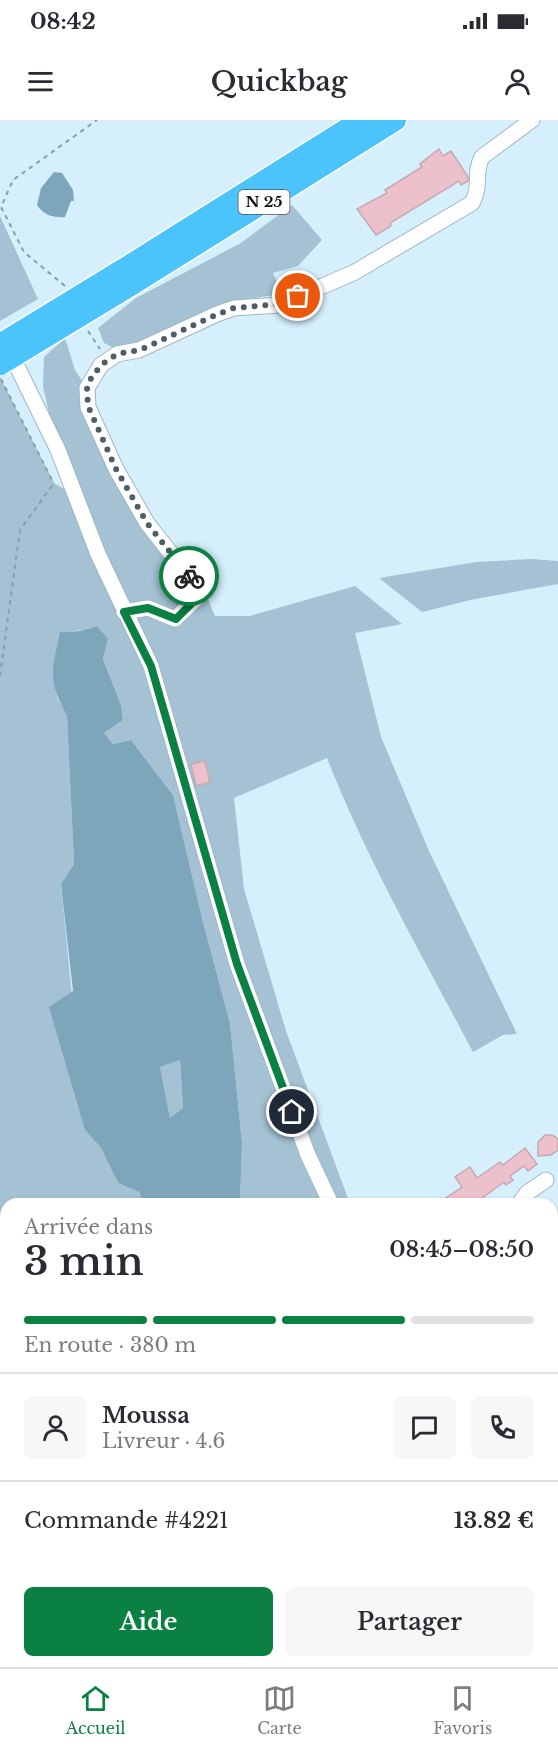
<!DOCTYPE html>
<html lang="fr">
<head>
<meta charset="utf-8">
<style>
  :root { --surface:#fff; --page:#f7f7f7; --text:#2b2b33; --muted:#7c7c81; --line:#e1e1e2; --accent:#0b8043 }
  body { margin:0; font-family:"Libre Baskerville",serif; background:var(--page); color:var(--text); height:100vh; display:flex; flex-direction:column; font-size:22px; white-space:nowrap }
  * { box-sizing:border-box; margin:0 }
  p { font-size:20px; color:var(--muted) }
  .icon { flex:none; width:33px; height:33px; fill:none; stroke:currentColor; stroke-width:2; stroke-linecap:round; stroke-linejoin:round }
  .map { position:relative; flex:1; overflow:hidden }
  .sheet { position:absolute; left:0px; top:1078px; width:558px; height:470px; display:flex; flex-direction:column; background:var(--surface); border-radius:18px 18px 0 0; box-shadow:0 2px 4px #0004 }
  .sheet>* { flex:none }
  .pin { position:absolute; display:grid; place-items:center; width:51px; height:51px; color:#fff; margin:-26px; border:3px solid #fff; border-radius:50%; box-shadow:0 2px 6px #0007 }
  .courier { position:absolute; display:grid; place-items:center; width:60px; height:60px; margin:-30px; border:4px solid #0b8043; border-radius:50%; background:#fff; color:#222; box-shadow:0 2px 8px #0007 }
  .summary em { font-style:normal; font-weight:600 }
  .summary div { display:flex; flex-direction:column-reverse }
  .summary { display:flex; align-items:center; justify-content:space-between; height:102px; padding:0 24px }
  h1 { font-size:39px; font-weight:600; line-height:45px }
  .bar { display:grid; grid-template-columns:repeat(4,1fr); gap:9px 6px; align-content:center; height:72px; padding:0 24px }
  .bar i { height:8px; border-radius:4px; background:var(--line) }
  .bar .on { background:var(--accent) }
  .bar p { grid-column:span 4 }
  .line { display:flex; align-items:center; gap:15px; padding:0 24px; border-top:2px solid var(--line) }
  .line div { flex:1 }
  .round { display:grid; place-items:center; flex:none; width:63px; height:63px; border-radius:9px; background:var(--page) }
  .action { display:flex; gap:12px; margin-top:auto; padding:12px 24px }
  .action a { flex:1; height:69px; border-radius:9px; background:var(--accent); color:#fff; font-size:24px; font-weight:600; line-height:69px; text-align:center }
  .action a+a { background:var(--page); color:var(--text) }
  .status { display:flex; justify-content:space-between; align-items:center; height:42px; padding:0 30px; background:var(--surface); direction:ltr }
  .status svg { height:16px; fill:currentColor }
  header { display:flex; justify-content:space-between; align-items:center; height:78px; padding:0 24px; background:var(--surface); font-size:27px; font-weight:600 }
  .dock { display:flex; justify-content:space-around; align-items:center; height:84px; border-top:2px solid var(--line); background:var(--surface); font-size:16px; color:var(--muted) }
  .dock a { display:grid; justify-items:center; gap:3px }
  .dock .on { color:var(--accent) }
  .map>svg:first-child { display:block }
</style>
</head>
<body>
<div class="status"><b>08:42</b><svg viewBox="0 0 49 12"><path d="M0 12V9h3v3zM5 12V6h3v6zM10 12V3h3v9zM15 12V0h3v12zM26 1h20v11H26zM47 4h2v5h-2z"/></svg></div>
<header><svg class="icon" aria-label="menu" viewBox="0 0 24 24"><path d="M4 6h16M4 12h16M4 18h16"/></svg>Quickbag<svg class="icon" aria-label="person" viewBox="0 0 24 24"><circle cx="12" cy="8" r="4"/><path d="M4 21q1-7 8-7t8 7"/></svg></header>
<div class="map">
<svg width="558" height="1547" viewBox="0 0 558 1547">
  <rect width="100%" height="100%" fill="#d5effd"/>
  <path fill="#a4c2d3" d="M292,85L322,120L298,146L273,153L282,174L233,181L118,230L104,223L98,208L136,178L241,123Z
    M0,96L38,179L0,201Z
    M65,218L75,250L87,268L116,349L191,458L198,456L215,496H250L355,466L402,504L355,513L381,617L429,731L517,914L503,915L473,932C422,835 367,740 327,638L234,678L244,769L286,911L349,1081L340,1084H240L242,1023L230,903L203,802L173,675L131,620L113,624L104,613L123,600L121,585L103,539L108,519C93,511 86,507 69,513L57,577L67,596L74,744L61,764L85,1010L101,1028L118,1063L139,1072L144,1084H6V1139L0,1133V257L54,363L66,370L43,266L44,237Z
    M531,439L558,441V464L470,480L422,492L379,458L476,442Z
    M180,940L183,988L170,999L160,947Z
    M0,1186L6,1191V1325L0,1324Z
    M6,1476V1542H256L258,1547H0V1479Z
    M299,1542H545L534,1547H301Z"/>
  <path fill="#7ea6bb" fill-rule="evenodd" d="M54,52L62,53L73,70L74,81H71L65,97C54,98 43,95 37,85L41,68Z
    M97,506L108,519L103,539L121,585L123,600L104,613L113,624L131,620L173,675L203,802L230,903L242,1023L240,1084H144L139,1072L118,1063L101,1028L85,1010L49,887L73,871L61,764L74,744L67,596C47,558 52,552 60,512C68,513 91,510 97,506ZM180,940L183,988L170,998L160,947Z
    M0,1324L6,1325V1476L0,1479Z"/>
  <path fill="#edc1cb" stroke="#c5a9af" stroke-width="1.5" d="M439,29L443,36L451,31L468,57V61L461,65L459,61L390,103L391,106L376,115L357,89L387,73L385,70L422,47L420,44Z
    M205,641L210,662L196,666L191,644Z
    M545,1015H552L558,1019V1030L551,1035L538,1036V1022Z
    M525,1028L537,1044L528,1051L524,1046L510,1056L513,1060L506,1065L504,1062L474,1084H437L462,1067L455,1057L470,1047L477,1058L500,1042L503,1045Z"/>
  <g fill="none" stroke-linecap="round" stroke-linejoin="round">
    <g stroke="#9eb7c5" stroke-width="17">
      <path id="minor" d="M9,230L58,330L98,434L151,546L237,844L308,1035L331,1084
        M124,492L148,488L175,499L197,478L191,459L147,403L116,349L88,287L87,268L101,245L117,234L139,230L217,194L234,188L279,185L355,152L472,83C482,64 473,54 482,37L532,0
        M519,1084L527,1073L546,1060
        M552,1127L558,1135
        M552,1503L558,1513"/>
    </g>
    <g stroke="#fff" stroke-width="25">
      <path id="highway" d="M123,150L362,0
        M132,164L395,0"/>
    </g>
    <path stroke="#8a9ea8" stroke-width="2" stroke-dasharray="4.5 4.5" stroke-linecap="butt" d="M65,166L24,132L1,87L13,60L97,0
      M88,211L100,229
      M1,259L54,364
      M0,556L20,410L54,363
      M0,1186L6,1191
      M256,1542L258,1547"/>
    <use href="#minor" stroke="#fff" stroke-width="15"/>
    <use href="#highway" stroke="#4ac4fb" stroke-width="22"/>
    <g stroke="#fff" stroke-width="25" stroke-linecap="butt">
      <path id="highway-bridge" d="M0,225L123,150
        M0,244L132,164"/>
    </g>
    <use href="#highway-bridge" stroke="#4ac4fb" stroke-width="22"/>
  </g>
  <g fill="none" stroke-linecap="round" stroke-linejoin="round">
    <path stroke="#505f67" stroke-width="6" stroke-dasharray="0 10.8" d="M189,456L147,403L116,349L88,286L87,268L90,260L101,245L117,234L140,230L218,194L234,188L279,184L298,176"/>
    <path stroke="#0b8043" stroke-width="8" d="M189,456L197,478L176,499L148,488L124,492L151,546L237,844L292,992"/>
  </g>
  <g text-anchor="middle" stroke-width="4.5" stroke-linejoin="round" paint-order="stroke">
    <rect fill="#fff" stroke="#53595c" stroke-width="1.5" x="238.5" y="70" width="51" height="24" rx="4.5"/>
    <g font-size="15" font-weight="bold" fill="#091216">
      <text x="264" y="87">N 25</text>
    </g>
  </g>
</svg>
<div class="pin" style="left:298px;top:176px;background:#ea580c"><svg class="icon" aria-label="bag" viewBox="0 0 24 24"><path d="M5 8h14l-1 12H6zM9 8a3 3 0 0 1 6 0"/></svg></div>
<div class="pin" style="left:292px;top:992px;background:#1f2937"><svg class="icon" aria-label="home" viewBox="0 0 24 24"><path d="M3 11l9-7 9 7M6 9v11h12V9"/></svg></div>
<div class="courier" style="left:189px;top:456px"><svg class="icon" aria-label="bike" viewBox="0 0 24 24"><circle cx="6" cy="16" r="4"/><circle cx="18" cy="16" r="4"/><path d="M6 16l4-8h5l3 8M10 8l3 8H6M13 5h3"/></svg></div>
<section class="sheet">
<div class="summary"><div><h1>3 min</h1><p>Arrivée dans</p></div><em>08:45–08:50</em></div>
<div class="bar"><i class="on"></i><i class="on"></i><i class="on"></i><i></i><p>En route · 380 m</p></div>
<div class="line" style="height:108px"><a class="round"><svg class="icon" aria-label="person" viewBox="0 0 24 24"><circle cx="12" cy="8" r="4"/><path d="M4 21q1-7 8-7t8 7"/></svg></a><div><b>Moussa</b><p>Livreur · 4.6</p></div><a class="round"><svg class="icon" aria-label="chat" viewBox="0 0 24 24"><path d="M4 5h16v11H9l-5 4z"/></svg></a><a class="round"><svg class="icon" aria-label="phone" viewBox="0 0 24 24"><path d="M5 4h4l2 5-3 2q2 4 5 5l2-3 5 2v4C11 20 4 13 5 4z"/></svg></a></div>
<div class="line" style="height:78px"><div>Commande #4221</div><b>13.82 €</b></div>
<div class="action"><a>Aide</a><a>Partager</a></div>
</section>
</div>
<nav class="dock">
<a class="on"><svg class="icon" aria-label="home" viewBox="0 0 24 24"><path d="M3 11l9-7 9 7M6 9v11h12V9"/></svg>Accueil</a>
<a><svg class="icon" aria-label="map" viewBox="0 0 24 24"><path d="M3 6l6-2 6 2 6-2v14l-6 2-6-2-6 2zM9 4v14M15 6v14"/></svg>Carte</a>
<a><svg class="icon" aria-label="saved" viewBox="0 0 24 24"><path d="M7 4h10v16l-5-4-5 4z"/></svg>Favoris</a>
</nav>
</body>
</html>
